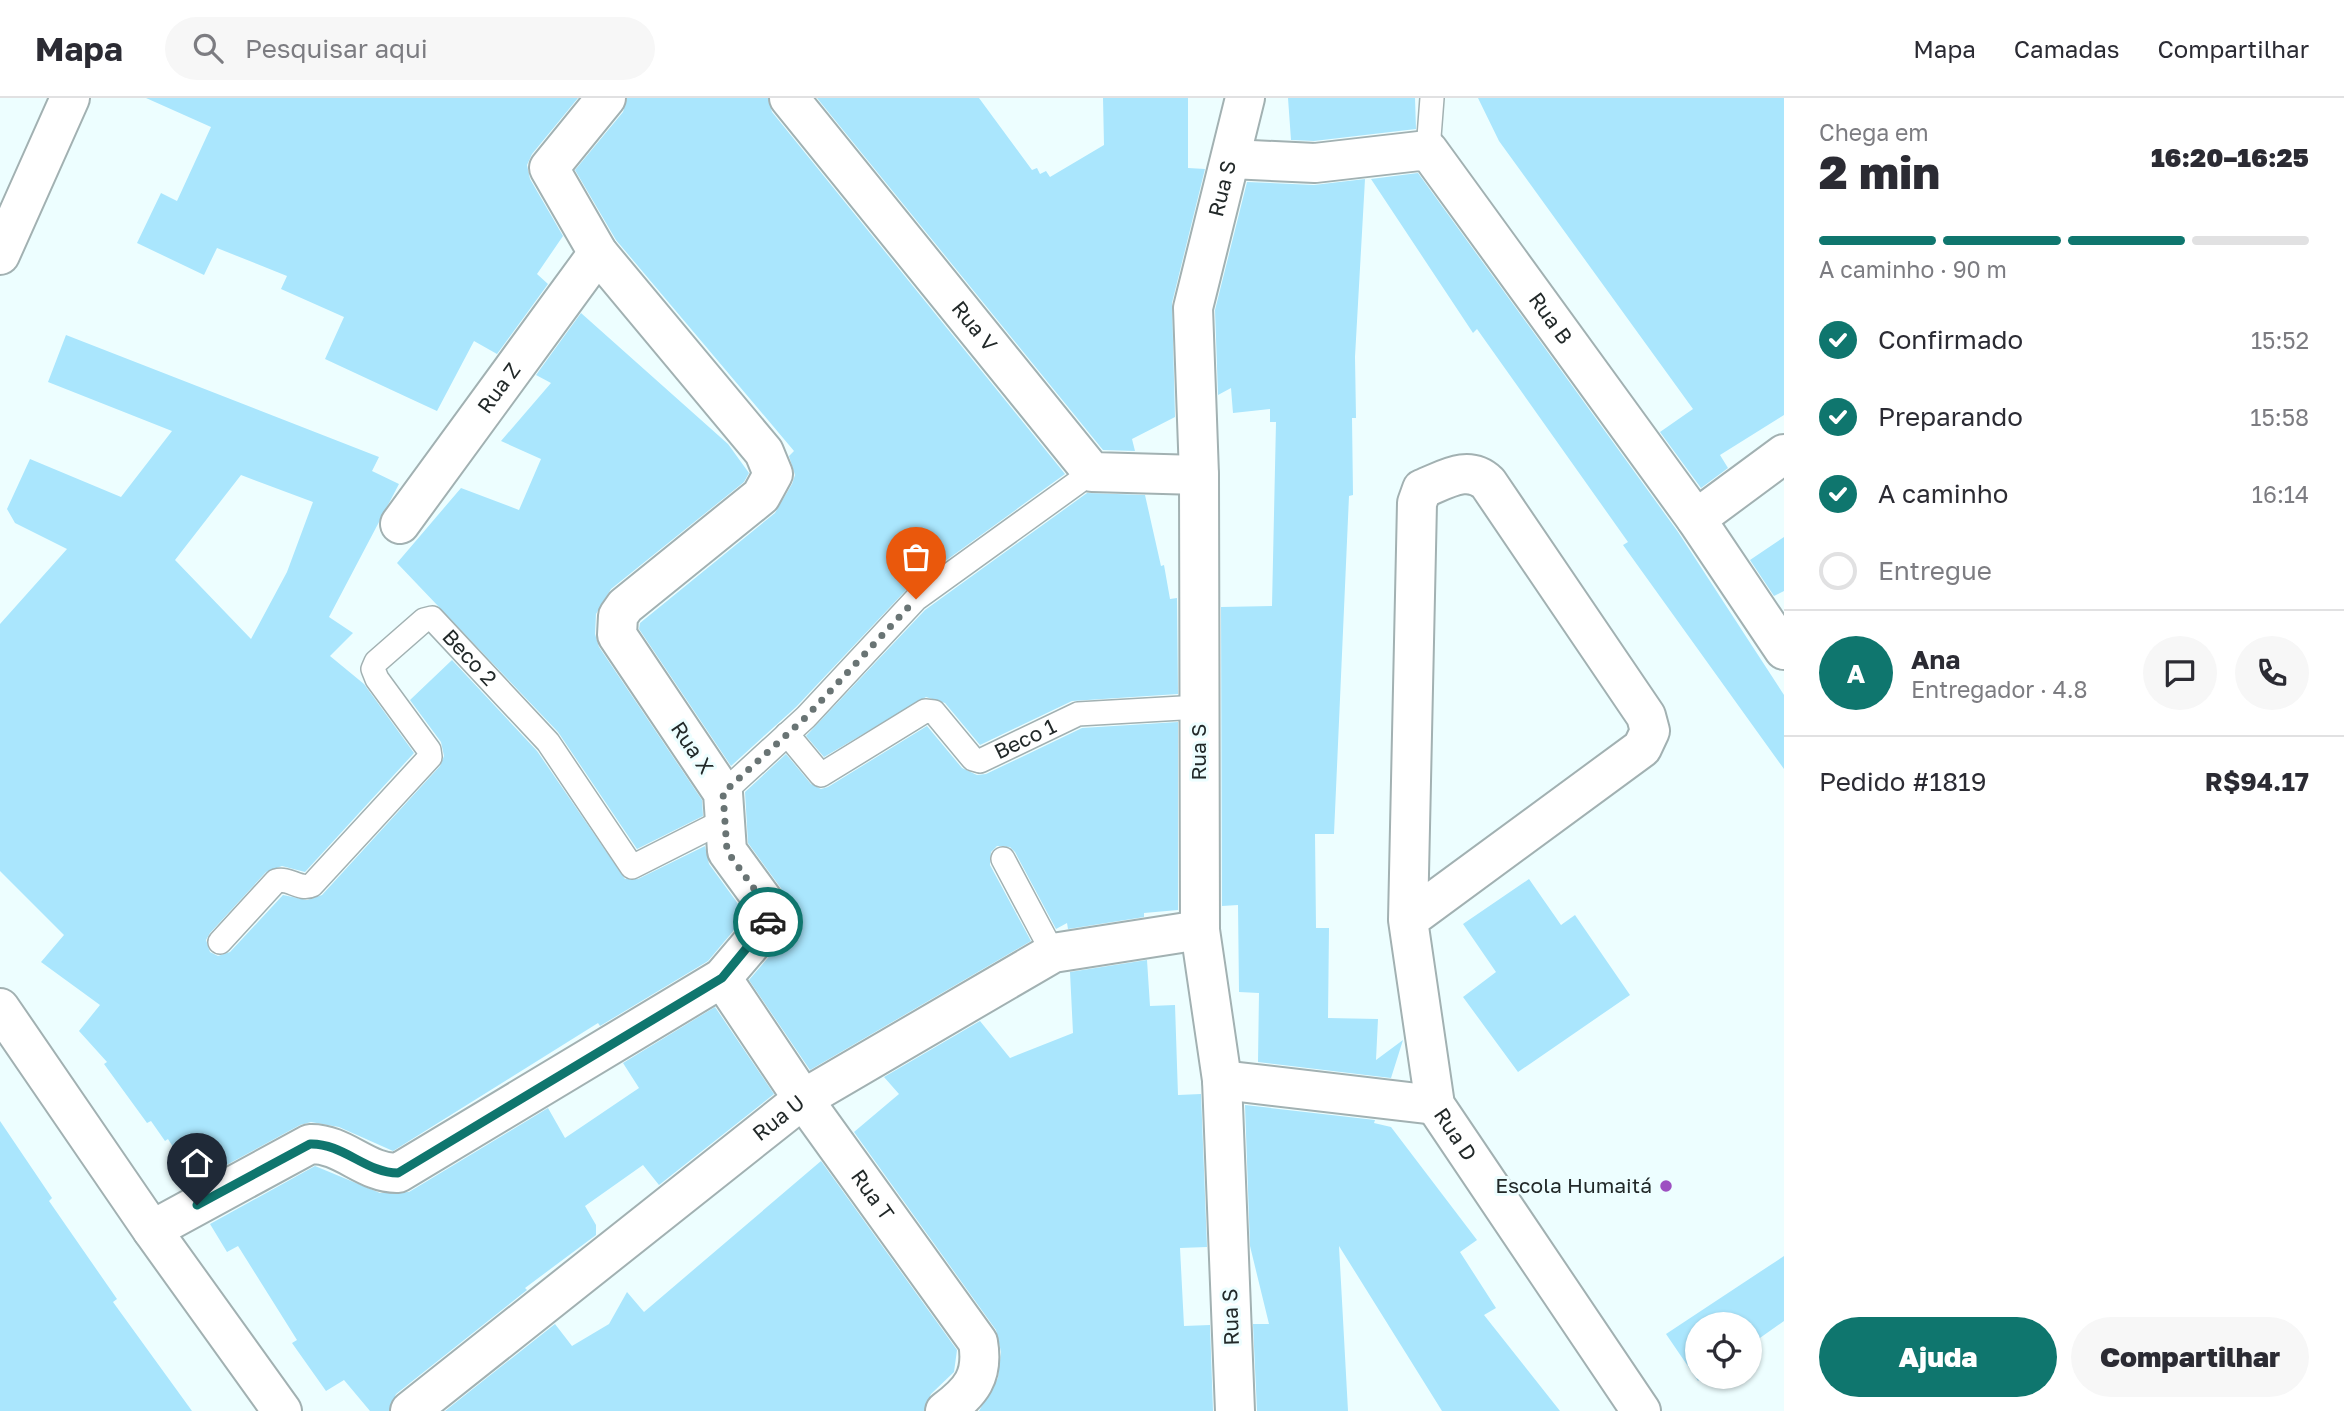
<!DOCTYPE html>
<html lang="pt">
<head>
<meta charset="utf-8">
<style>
  :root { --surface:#fff; --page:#f7f7f7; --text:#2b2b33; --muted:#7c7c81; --line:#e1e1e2; --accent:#0f766e }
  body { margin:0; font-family:"Golos Text",sans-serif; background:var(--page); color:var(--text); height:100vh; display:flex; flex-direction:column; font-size:26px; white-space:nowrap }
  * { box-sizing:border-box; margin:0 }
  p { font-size:23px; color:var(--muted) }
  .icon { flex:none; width:38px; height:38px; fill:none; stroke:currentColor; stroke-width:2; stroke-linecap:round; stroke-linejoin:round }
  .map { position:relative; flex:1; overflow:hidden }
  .panel { display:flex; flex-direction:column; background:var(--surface); width:560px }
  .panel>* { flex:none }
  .fabs { position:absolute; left:1685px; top:1214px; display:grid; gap:14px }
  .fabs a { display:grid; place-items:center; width:77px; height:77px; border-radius:50%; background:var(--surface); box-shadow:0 2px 5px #0004; font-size:35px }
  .pin { position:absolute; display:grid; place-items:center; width:60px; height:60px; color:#fff; margin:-72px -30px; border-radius:50% 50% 50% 0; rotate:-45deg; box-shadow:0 0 7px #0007 }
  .pin .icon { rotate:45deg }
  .courier { position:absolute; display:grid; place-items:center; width:70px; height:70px; margin:-35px; border:5px solid #0f766e; border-radius:50%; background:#fff; color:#222; box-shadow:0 2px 9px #0007 }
  .overview em { font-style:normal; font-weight:800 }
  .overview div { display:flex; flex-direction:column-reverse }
  .overview { display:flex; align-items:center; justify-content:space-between; height:119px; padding:0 35px }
  h1 { font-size:46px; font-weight:800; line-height:52px }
  .bar { display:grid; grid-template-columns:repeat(4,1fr); gap:10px 7px; align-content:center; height:84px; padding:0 35px }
  .bar i { height:9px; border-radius:5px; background:var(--line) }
  .bar .on { background:var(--accent) }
  .bar p { grid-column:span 4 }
  .line { display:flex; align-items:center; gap:18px; padding:0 35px; border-top:2px solid var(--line) }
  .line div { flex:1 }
  .round { display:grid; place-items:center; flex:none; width:74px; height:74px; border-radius:37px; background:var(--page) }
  ol { padding:0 35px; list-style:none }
  li { display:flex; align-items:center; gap:21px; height:77px }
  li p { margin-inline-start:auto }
  li .icon { padding:7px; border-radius:50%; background:var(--accent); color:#fff; stroke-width:4 }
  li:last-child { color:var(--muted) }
  li i { width:38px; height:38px; border:4px solid var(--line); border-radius:50% }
  .button { display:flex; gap:14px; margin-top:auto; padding:14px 35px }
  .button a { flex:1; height:80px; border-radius:42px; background:var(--accent); color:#fff; font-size:28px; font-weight:800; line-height:80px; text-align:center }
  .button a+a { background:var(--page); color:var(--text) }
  header { display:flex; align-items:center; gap:42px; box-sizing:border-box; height:98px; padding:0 35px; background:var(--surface); border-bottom:2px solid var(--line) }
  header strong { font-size:33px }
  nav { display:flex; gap:38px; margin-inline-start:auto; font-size:24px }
  .search { width:490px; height:63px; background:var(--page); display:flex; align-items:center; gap:18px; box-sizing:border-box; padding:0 24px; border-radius:38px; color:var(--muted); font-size:26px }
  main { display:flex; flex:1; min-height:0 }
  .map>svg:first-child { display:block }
</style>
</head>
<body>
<header>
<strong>Mapa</strong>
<div class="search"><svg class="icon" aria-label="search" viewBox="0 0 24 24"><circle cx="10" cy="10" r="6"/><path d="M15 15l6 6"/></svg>Pesquisar aqui</div>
<nav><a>Mapa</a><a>Camadas</a><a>Compartilhar</a></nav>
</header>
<main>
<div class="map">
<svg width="1784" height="1313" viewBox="0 0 1784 1313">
  <rect width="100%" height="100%" fill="#edfeff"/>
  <path fill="#aae6fd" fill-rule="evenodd" d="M146,0H578L532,56L527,67L530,81L563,138L537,176L548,186L497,256L474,243L437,313L411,301L325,261L344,219L281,191L287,178L217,150L204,177L137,145L161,95L177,103L211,29Z
    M627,0H768L772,14L1065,376L908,490L796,609L731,668L639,531L640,525L775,415L792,386L795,377L789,358L794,353L616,142L575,72L623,14Z
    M817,0H979L1032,72L1037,70L1040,76L1046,73L1050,79L1104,47L1103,0H1188V70L1205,71L1172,205L1175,319L1132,341L1135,353L1103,352Z
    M1288,0H1415L1416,31L1314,43L1291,42Z
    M1478,0H1784V317L1720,357L1728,370L1701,390L1660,334L1693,311L1499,43Z
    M1418,75L1678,434L1784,597V671L1623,447L1628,444L1477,231L1473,235L1371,81Z
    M1365,81L1355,259L1356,320H1352L1353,397L1349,398L1334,736H1315L1316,830H1329L1328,920L1378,921L1376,962L1403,942L1391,980L1258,964L1259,895L1239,894L1238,807L1222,808L1221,509L1272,508L1276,324H1270V311L1233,315L1231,290L1218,297L1215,212L1247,84L1314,87Z
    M581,215L728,346L749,375L744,384L611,491L596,516L595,536L599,549L702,702L703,718L637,751L558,634L397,465L461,390L519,412L541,361L501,343L551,285L536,277Z
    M66,237L379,359L372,373L399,386L329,519L353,535L330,558L364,586L414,655L305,774L282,768L266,774L210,835L206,842L210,854L218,858L230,854L283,797L307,802L322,797L440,668L444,658L441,644L410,602L452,562L537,653L625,781H638L705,748L709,766L744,814L745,819L708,863L600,928L598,925L393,1053L339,1029L311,1024L300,1027L195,1084L168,1041L165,1043L151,1023L147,1025L104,966L107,964L79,933L100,907L41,864L64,837L0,773V526L67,451L15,425L7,411L30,361L121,399L172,333L48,284ZM241,377L313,404L287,474L251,541L175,462Z
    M1087,395L1145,397L1161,468L1164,467L1170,501L1177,500L1178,596L1072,603L980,647L945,605L926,599L824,659L806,638L925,512Z
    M1784,439V493L1774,498L1750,462Z
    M1178,624V812L1144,815V819L1068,831L1067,825L1056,831L1015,754L1010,749L997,748L991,754L990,767L1031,843L810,972L749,882L785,840L790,823L783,793L748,745L745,694L786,656L811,686L821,691L828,689L927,628L962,670L977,677L986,676L1082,630Z
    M1529,781L1561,827L1575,817L1630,897L1518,974L1463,899L1496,874L1463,826Z
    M1147,862L1150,908L1175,907L1178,997L1201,996L1207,1149L1180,1150L1184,1228L1210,1227L1213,1313H979L998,1280L1001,1254L996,1232L854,1034L899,996L884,979L980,923L1010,960L1073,935L1070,874Z
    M715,909L774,996L659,1087L643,1067L585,1108L596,1127V1137L525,1190L527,1192L396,1296L389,1313H370L344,1282L326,1293L292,1245L297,1242L238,1148L227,1154L210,1126L315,1068L380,1095L409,1094L548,1010L565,1040L639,990L623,965Z
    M1245,1007L1375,1022L1374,1025L1391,1029L1477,1142L1460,1154L1496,1210L1484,1217L1560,1313H1442L1339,1148L1348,1313H1257L1253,1226H1269L1250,1148Z
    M0,1023L52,1100L49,1103L117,1201L113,1204L192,1313H0Z
    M821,1063L957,1252L954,1274L931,1296L924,1313H445L555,1226L572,1248L609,1226L627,1194L644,1214Z
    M1784,1158V1223L1750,1247V1227H1698V1279H1703L1698,1283L1666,1236Z"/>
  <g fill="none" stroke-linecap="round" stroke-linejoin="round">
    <g stroke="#a2b1b2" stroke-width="26">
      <g id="lane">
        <path d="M1428,52L1432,0"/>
        <path id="s1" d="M787,636L821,677L925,613L934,614L973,661L980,663L1078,616L1199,609"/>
        <path d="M723,695L806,619L916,501L1092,374"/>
        <path d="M1003,761L1053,855"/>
        <path id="s2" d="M220,844L276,783C289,779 300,793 312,787L430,659L429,652L377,581L373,571L376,564L424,522L432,520L548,644L632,769L723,723"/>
      </g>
    </g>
    <g stroke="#a2b1b2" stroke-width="42">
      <g id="street">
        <path id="s3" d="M789,0L1092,374L1199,377"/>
        <path id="s4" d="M1231,61L1315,65L1428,52L1696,421L1784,552"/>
        <path d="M1696,421L1784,356"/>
        <path id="s5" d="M400,426L598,155"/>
        <path id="s6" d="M1408,822L1642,650L1650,633L1646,618L1488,385C1468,366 1445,382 1422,391L1417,405L1408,822L1435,1007L1641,1313"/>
        <path id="s7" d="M722,880L803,1001L978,1244C984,1278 971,1294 945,1313"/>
        <path d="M0,910L152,1132L282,1313"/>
        <path d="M1222,982L1435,1007"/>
        <path d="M152,1132L310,1046C343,1045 366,1076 398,1075L722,880L768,826L765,805L727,753L723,695L617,537L618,518L625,508L761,398L773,376L764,354L598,155L549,70L606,0"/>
        <path id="s8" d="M410,1313L803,1001L1053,855L1200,832"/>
        <path id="s9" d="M1235,1313L1222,982L1200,832L1199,377L1193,210L1245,0"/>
      </g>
    </g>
    <g stroke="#a2b1b2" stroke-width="42">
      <path id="secondary" d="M0,157L70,0"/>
    </g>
    <use href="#lane" stroke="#fff" stroke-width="23"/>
    <use href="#street" stroke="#fff" stroke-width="38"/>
    <use href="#secondary" stroke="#fff" stroke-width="38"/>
  </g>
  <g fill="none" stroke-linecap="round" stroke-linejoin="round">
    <path stroke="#697474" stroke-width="7" stroke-dasharray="0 12.6" d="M768,824L765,806L727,753L723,695L806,619L916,501"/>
    <path stroke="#0f766e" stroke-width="9" d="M197,1107L310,1046C343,1045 366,1075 398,1075L722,880L768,824"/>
  </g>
  <circle fill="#9d50c1" stroke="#edfeff" stroke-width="2.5" cx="1666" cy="1088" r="7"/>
  <g text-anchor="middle" stroke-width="6" stroke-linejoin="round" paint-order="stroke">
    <g font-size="21" fill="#222929" stroke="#edfeff">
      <text dy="7" stroke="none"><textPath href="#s9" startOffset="1228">Rua S</textPath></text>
      <text dy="7" stroke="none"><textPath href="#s4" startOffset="406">Rua B</textPath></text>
      <text dy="7" stroke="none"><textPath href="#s3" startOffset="294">Rua V</textPath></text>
      <text dy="7" stroke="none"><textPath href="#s5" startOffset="168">Rua Z</textPath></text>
      <text dy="7" stroke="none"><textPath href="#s2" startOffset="534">Beco 2</textPath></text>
      <text dy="7" stroke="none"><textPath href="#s1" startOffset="303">Beco 1</textPath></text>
      <text transform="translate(692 650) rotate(56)" y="7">Rua X</text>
      <text transform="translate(1199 654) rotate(-90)" y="7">Rua S</text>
      <text dy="7" stroke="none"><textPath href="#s8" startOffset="471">Rua U</textPath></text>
      <text dy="7" stroke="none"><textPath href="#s6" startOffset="1332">Rua D</textPath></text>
      <text dy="7" stroke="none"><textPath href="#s7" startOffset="264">Rua T</textPath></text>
      <text transform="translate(1231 1219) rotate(-92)" y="7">Rua S</text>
    </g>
    <g font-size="21" fill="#222929" stroke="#edfeff" text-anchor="end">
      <text x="1652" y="1095">Escola Humaitá</text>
    </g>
  </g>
</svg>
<div class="fabs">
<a><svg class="icon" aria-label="locate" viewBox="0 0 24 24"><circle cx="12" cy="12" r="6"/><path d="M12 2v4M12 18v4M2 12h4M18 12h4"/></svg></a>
</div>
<div class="pin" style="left:916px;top:501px;background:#ea580c"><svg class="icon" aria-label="bag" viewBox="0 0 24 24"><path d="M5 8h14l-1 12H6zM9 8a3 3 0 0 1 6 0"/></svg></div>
<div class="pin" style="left:197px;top:1107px;background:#1f2937"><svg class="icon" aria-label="home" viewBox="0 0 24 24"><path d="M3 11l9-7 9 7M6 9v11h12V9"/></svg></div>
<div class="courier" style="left:768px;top:824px"><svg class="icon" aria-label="car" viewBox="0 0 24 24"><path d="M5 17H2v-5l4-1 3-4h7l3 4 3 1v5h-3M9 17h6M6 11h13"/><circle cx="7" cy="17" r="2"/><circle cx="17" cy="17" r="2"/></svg></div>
</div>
<section class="panel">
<div class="overview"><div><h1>2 min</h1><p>Chega em</p></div><em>16:20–16:25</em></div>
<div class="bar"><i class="on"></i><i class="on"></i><i class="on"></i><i></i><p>A caminho · 90 m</p></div>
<ol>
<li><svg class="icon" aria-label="check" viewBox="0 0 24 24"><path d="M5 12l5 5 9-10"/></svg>Confirmado<p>15:52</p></li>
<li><svg class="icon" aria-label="check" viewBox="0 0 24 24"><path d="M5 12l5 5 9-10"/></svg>Preparando<p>15:58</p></li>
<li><svg class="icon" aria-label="check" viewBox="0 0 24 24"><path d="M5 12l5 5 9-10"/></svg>A caminho<p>16:14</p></li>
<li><i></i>Entregue</li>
</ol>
<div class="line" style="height:126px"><b class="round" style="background:var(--accent);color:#fff">A</b><div><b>Ana</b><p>Entregador · 4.8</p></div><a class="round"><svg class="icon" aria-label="chat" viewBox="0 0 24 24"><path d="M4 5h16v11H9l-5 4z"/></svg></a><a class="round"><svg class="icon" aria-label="phone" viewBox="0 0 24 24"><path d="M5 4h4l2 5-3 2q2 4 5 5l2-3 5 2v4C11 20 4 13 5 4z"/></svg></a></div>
<div class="line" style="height:91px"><div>Pedido #1819</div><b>R$94.17</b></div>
<div class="button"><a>Ajuda</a><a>Compartilhar</a></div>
</section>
</main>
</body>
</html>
